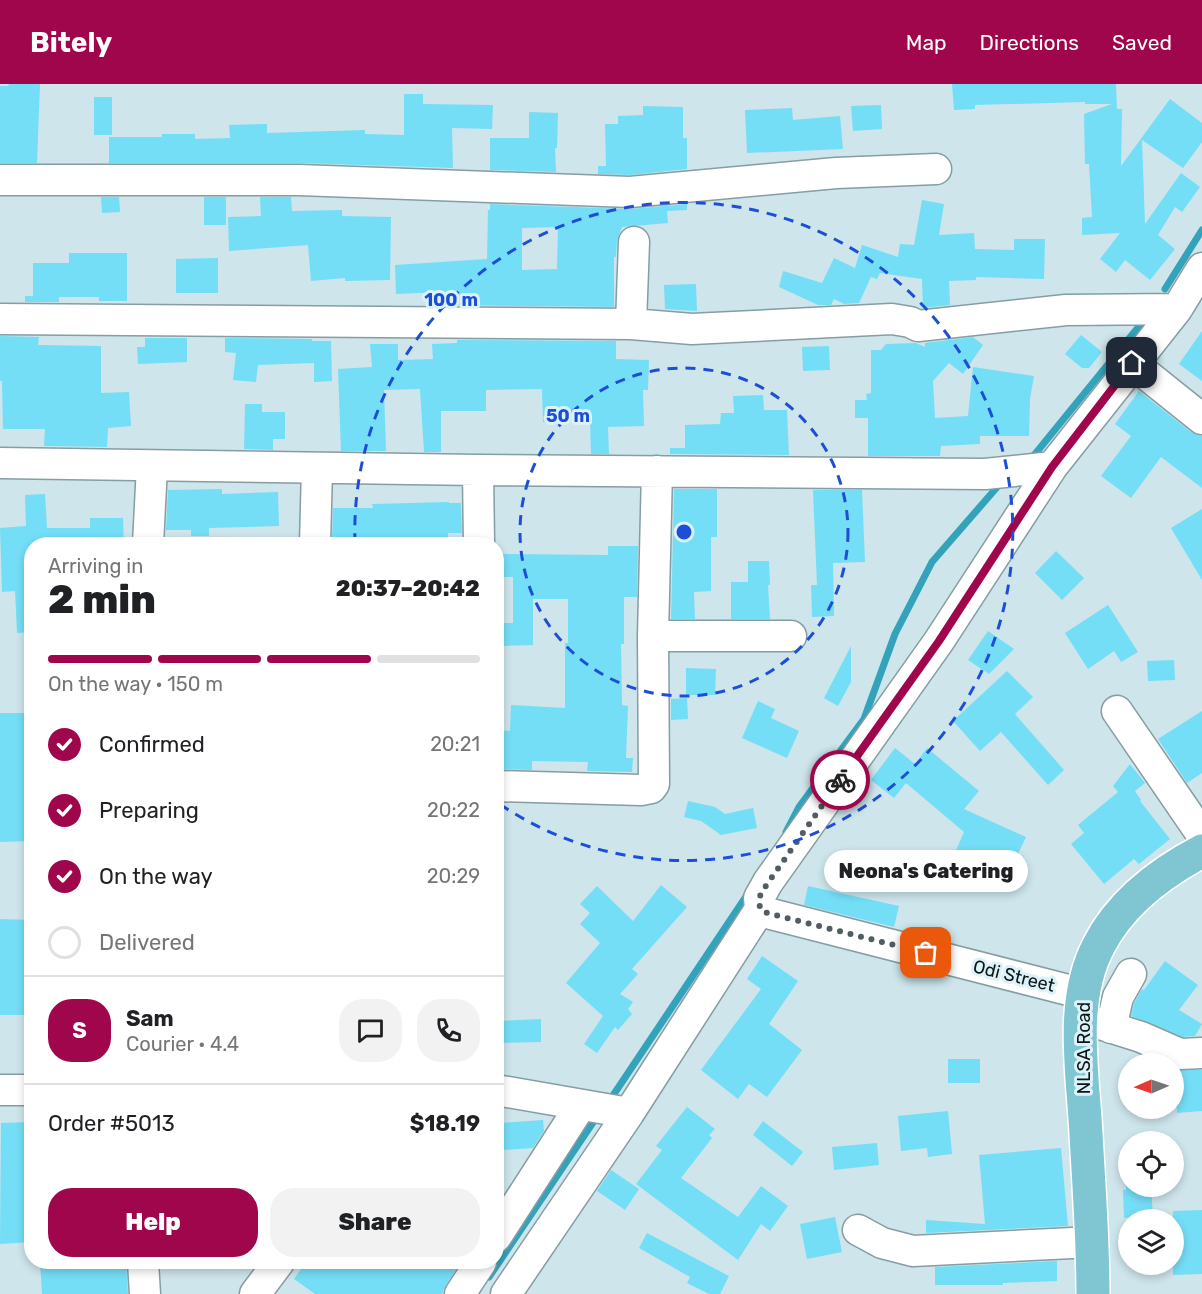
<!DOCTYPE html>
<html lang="en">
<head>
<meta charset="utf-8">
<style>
  :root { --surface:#fff; --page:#f2f2f2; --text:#202124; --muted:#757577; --line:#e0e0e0; --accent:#a0064b }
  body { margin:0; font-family:Rubik,sans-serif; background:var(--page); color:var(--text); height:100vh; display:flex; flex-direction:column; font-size:22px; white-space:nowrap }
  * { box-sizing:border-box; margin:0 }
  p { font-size:20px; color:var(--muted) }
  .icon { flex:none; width:33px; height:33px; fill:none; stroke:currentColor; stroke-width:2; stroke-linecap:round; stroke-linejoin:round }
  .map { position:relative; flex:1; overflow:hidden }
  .panel { position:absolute; left:24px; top:453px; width:480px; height:732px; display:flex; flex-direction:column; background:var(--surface); border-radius:24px; box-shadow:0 3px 9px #0003 }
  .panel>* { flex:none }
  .needle { width:39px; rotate:268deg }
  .buttons { position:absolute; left:1118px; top:969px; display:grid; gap:12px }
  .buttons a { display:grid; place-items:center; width:66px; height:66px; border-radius:50%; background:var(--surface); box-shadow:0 3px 9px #0003; font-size:30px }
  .pin { position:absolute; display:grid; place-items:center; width:51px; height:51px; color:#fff; margin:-26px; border-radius:12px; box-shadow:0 3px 9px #0006 }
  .courier { position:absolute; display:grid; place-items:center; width:60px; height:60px; margin:-30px; border:4px solid #a0064b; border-radius:50%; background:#fff; color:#222; box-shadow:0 2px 8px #0007 }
  .bubble { position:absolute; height:42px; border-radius:21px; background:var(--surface); box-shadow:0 3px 9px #0003; font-size:20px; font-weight:800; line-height:42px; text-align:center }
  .head em { font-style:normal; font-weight:800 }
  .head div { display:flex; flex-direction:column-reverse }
  .head { display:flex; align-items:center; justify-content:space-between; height:102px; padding:0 24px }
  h1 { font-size:39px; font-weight:800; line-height:45px }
  .bar { display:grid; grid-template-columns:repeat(4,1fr); gap:9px 6px; align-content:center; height:72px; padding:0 24px }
  .bar i { height:8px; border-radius:4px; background:var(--line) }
  .bar .current { background:var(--accent) }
  .bar p { grid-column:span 4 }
  .line { display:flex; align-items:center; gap:15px; padding:0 24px; border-top:2px solid var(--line) }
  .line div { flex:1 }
  .round { display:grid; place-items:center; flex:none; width:63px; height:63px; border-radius:24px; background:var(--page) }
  ol { padding:0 24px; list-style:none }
  li { display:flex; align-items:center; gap:18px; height:66px }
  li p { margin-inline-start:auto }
  li .icon { padding:6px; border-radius:50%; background:var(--accent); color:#fff; stroke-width:4 }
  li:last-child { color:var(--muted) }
  li i { width:33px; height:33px; border:3px solid var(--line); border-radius:50% }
  .button { display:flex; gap:12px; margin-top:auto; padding:12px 24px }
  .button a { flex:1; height:69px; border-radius:24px; background:var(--accent); color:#fff; font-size:24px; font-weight:800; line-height:69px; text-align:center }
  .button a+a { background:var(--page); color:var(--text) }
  header { display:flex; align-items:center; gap:36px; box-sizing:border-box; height:84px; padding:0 30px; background:var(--accent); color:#fff }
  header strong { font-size:28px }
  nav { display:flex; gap:33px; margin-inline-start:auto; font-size:21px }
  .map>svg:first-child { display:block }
</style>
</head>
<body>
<header>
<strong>Bitely</strong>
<nav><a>Map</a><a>Directions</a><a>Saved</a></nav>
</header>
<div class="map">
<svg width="1202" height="1210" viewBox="0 0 1202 1210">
  <rect width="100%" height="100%" fill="#cde5eb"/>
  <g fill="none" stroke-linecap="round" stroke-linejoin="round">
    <path stroke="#32a3ba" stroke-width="7" d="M1165,205L1202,146
      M1031,375L1145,235
      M786,748L799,723L864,635L895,550L932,478L998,402
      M610,1016L749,808
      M489,1193L596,1034"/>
  </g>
  <path fill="#74def6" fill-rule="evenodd" d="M9,0H40L37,79H0V2H8Z
    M952,0H1116L1117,25H1122L1121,82L1170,15L1202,39V58L1183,84L1142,56L1145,140L1181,89L1200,103L1182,128L1175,123L1158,151L1175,165L1150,196L1125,176L1116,188L1100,175L1120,149L1082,151V134L1092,133L1089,80H1085L1084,30L1112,20H1085V18L975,21V25L954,26Z
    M404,10H423V20L493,21L492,45L452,44L453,84L299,79H109V53H162V50H195V55L230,54L229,41L267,40V49L365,46V50L404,51Z
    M94,13H112V51H94Z
    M881,21L882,45L853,47L851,22Z
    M643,22L683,23V54H687V85L630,91L598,90V82H606L605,40H618V32L643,31Z
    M792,24L793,36L840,32L843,65L747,69L745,26Z
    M529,28L558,29L557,64H555L556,88L490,86V54H529Z
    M101,113H119L120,128L102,129Z
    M204,113H226V141H204Z
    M260,113H291L292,127L342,126V132L391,133L390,196L345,197V194L311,197L308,161L229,167L228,133L261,132Z
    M922,116L944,120L939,151L974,149L975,165L1014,166V155H1045L1044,195L976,193V196L949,197L950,221L923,224L922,195L880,189L877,195L871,193L859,219L844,220L834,215L831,221H818L779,203L783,187L822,199L834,174L855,184L862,161L898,173L900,160L914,161Z
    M490,120L630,125L687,120V126L667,127L668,139L622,143L617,157L616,173H614V223L442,221L441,208L396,210L395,181L487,175L488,126H490ZM558,143L557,185L522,186V144Z
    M69,169H127V217H99V213H59V218H25V212H33V179H69Z
    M218,174V209H176V175Z
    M696,200L697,227L665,225L664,201Z
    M1202,247V297L1179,280Z
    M1081,251L1102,268L1089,284H1082L1065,270Z
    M0,252L39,253L38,261L101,262V309L129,308L131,342L108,344L107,363L44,362L45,345H3L2,297H0Z
    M973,253L983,261L963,290L949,279L933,297L935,334L968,332L973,283L1034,292L1030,315L1029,352H980V360L941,362L940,372H868V334H855V316H867L866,310L871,309V266H881L886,260L916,259L925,263V259Z
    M145,254H187V278L138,280L137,263H145Z
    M225,254L312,255V257H331L332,297L314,298V279L258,281L256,298L233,296L236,269L225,268Z
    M457,256L616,257V275L649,276L648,306H643L644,342L608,343L609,370H591L590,336L543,338L542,305L486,306V327H441V368H424L420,305L384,306L386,367H341L338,285L372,283L370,260H398V276L433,275L432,260L457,259Z
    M829,262L830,286L803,287L802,263Z
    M1139,307L1191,348L1202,352V404L1161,373L1131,414L1101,392L1131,352L1115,340Z
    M763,311L764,326H787L789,371L670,370V364H685V341L720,340L721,329H734L733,312Z
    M245,320H262V328H285V355H273V366L244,365Z
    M222,405V410L278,408L279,442L209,444V452H191V446H166L168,406Z
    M674,405H717V453H711V507L694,508L695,535H671Z
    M813,406H862L865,478L833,479L834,532L812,533L811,501H817Z
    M45,410L47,444H90V434H123L124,460H32V548L17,549L15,507L2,508L0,444L26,442L25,411Z
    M449,418V419H461L462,449H448V460H332L333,424H373L372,420Z
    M1202,425V496L1171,444Z
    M608,462H638L637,513H624V560H621L622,621L628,622L626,674H633L632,688L587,687L588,678L532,677V686L498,685V646L510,647L511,621L565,624V559H568V515H533V561L504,562V539H513V493H500V470L608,471Z
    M1056,467L1084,494L1062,516L1035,489Z
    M748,477H769L770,501H768L770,535H731V498H748Z
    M1108,521L1138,568L1121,578L1114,567L1088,585L1065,549Z
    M988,547L1014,565L989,590L968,576Z
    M851,562V598L838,622L824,614Z
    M1174,576L1175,596L1148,597L1147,577Z
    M686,584L716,585L715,611H686Z
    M1007,587L1033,613L1015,630L1064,686L1048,701L1001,648L980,667L953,637Z
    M687,614L688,635L671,636V615Z
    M758,617L775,625L771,634L799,647L787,674L742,654Z
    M1202,627V689L1187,699L1158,655Z
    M0,629H32L31,757L0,758Z
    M895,664L915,680L927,664L979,707L964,725L1026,753L1000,808L948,785L964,748L906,699L894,714L871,696Z
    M1130,680L1145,699L1135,707L1141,716L1140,717L1170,755L1139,780L1134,775L1104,800L1071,760L1084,749L1078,741L1118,708L1113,702Z
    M688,717L715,723L725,730L753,724L757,744L721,751L701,737L684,733Z
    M661,801L687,823L632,885L638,890L620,910L633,918L628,925L632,930L618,946L615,943L597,969L584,960L603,932L566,899L600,859L580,840L590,829L580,820L597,802L633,837Z
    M808,802L899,822L894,843L804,821Z
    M0,835L32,836V931H0Z
    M762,872L798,897L769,940L802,966L767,1013L749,1000L738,1015L701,986L761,905L747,895Z
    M1165,877L1198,901L1179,926L1202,940L1195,952L1183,953L1131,932L1134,919L1142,905L1144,906Z
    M541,935V958L496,959V937Z
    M948,975H980V999H948Z
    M1175,986H1202V1027L1177,1029Z
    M687,1023L715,1045L709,1051L712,1054L681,1094L738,1133L761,1102L788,1122L770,1147L761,1140L738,1176L636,1100L662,1066L656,1062Z
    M948,1027L952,1070L928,1073L927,1064L901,1067L898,1032Z
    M543,1036L544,1047L533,1064L503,1066L501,1039Z
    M763,1037L803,1068L792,1082L753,1051Z
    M32,1038V1158L0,1160L1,1039Z
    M877,1059L879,1081L834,1086L832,1063Z
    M1061,1064L1068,1142L926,1149V1136L985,1140L979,1071Z
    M611,1086L639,1105L625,1126L597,1107Z
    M1126,1102H1151L1153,1132L1124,1134L1123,1106H1126Z
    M1202,1126V1190L1173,1191V1127Z
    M835,1133L842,1168L807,1175L800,1140Z
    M647,1149L729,1192L720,1210H709L687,1199L690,1193L639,1164Z
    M1057,1177V1197L1003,1199V1201H935V1183Z
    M40,1178H126L128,1210H42Z
    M306,1178H461L446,1201L442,1210H315L294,1195Z"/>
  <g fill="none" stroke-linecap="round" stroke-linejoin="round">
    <g stroke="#869da2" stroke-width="33">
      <path id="minor" d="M0,96H299L630,108L836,89L936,85
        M0,235L631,240L692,245L892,235L910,238L918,242L1066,226L1177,225
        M631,240L634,158
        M1132,279L1202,335
        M0,379L478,386L985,390L1052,383
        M478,386L479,460
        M148,460L152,382
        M315,460L317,384
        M653,552H791
        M1117,627L1202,751
        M496,702L641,706L651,704L654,700L653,552L657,387
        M1084,910L767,829L760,825L759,814L768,798L939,557L1052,383L1177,225L1202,184
        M1081,934L1141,953L1180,970L1202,969
        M1111,944L1118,913L1131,890
        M0,1006H32
        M496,1006L629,1029
        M858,1146L882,1159L913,1167L1093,1158
        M496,1153L581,1021
        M143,1178L145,1210
        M255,1210L279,1178
        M460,1210L481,1178
        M506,1210L629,1029L760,825"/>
    </g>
    <g stroke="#fff" stroke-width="36">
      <path id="major" d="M1093,1210C1093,1157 1089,1104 1086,1050C1083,990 1069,917 1099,861C1121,818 1160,789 1202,767"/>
    </g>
    <use href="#minor" stroke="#fff" stroke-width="30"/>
    <use href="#major" stroke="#80c5d2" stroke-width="33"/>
  </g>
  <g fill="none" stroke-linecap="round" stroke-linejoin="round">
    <path stroke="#505d61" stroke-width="6" stroke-dasharray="0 10.8" d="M840,696L763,806L759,814L760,825L767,829L926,869"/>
    <path stroke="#a0064b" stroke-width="8" d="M840,696L939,557L1052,383L1132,279"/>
  </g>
  <g fill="none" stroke="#1d4ed8" stroke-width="3" stroke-dasharray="10 8">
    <circle cx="684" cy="448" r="164"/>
    <path d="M355 459A329 329 0 1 1 498 719"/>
  </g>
  <g text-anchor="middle" stroke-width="6" stroke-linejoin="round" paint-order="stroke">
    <g font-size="18" fill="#0c1416" stroke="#daf2f8">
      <text transform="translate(1014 892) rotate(14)" y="6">Odi Street</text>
      <text transform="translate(1084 964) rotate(-90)" y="6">NLSA Road</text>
    </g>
  </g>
  <circle cx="684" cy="448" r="9" fill="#1d4ed8" stroke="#daf2f8" stroke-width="3"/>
  <g font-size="18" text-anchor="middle" font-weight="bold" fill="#1d4ed8" stroke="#daf2f8" stroke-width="6" stroke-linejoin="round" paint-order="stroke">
    <text x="451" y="222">100 m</text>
    <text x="568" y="338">50 m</text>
  </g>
</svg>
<div class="buttons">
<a><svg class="needle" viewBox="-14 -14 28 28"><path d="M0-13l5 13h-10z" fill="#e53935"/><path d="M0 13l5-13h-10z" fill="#757577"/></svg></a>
<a><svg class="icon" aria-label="locate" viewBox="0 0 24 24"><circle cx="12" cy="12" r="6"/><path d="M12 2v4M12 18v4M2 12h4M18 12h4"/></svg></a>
<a><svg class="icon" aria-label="layers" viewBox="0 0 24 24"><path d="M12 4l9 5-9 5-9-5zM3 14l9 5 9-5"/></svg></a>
</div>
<div class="pin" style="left:926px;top:869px;background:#ea580c"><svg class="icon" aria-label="bag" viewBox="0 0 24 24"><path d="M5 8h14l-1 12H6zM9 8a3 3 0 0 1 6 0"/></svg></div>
<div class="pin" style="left:1132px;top:279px;background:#1f2937"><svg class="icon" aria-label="home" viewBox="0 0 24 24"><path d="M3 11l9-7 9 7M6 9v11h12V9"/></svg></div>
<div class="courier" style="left:840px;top:696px"><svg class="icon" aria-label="bike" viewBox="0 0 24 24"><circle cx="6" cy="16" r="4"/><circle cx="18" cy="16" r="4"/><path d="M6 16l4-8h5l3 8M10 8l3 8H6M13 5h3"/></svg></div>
<div class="bubble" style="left:824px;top:766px;width:204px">Neona's Catering</div>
<section class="panel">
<div class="head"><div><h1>2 min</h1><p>Arriving in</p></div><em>20:37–20:42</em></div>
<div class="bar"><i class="current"></i><i class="current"></i><i class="current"></i><i></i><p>On the way · 150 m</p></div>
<ol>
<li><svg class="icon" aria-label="check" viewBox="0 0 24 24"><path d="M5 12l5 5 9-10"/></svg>Confirmed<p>20:21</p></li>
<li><svg class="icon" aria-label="check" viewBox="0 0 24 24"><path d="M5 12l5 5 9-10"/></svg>Preparing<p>20:22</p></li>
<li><svg class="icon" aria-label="check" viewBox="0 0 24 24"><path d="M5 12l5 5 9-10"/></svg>On the way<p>20:29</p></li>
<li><i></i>Delivered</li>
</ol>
<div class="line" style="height:108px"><b class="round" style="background:var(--accent);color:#fff">S</b><div><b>Sam</b><p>Courier · 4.4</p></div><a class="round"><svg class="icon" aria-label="chat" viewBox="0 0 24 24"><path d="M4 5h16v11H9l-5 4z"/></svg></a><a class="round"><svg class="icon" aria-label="phone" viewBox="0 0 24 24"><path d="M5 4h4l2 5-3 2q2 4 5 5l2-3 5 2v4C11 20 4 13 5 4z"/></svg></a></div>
<div class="line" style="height:78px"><div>Order #5013</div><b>$18.19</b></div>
<div class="button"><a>Help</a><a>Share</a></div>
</section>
</div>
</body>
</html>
